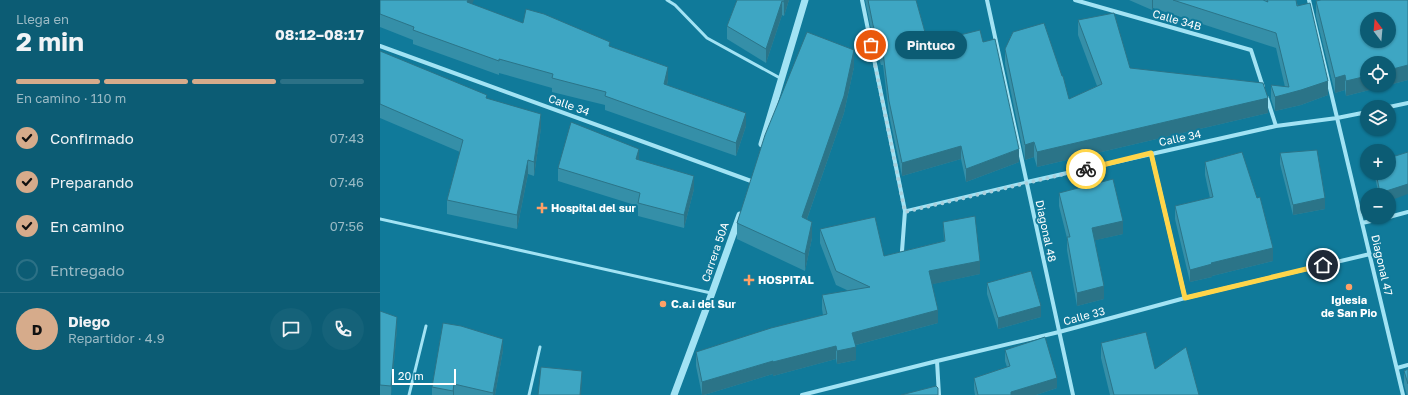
<!DOCTYPE html>
<html lang="es">
<head>
<meta charset="utf-8">
<style>
  :root { --surface:#0c5c74; --page:#156279; --text:#f1f3f6; --muted:#9abac5; --line:#2c7186; --accent:#d6ab8b }
  body { margin:0; font-family:"Golos Text",sans-serif; background:var(--page); color:var(--text); height:100vh; display:flex; flex-direction:column; font-size:15px; white-space:nowrap }
  * { box-sizing:border-box; margin:0 }
  p { font-size:13px; color:var(--muted) }
  .icon { flex:none; width:22px; height:22px; fill:none; stroke:currentColor; stroke-width:2; stroke-linecap:round; stroke-linejoin:round }
  .map { position:relative; flex:1; overflow:hidden }
  .side { display:flex; flex-direction:column; background:var(--surface); width:380px }
  .side>* { flex:none }
  .needle { width:26px; rotate:344deg }
  .tools { position:absolute; left:980px; top:12px; display:grid; gap:8px }
  .tools a { display:grid; place-items:center; width:36px; height:36px; border-radius:50%; background:var(--surface); box-shadow:0 1px 3px #0004; font-size:20px }
  .scale { position:absolute; left:12px; bottom:10px; width:64px; box-sizing:border-box; padding-left:4px; border:2px solid #fff; border-top:0; font-size:11px; line-height:14px; white-space:nowrap; color:#fff; -webkit-text-stroke:3px #107a9a; paint-order:stroke }
  .pin { position:absolute; display:grid; place-items:center; width:34px; height:34px; color:#fff; margin:-17px; border:2px solid #fff; border-radius:50%; box-shadow:0 1px 4px #0007 }
  .courier { position:absolute; display:grid; place-items:center; width:40px; height:40px; margin:-20px; border:3px solid #ffd54a; border-radius:50%; background:#fff; color:#222; box-shadow:0 1px 5px #0007 }
  .bubble { position:absolute; height:28px; border-radius:14px; background:var(--surface); box-shadow:0 1px 3px #0004; font-size:13px; font-weight:700; line-height:28px; text-align:center }
  .head em { font-style:normal; font-weight:700 }
  .head div { display:flex; flex-direction:column-reverse }
  .head { display:flex; align-items:center; justify-content:space-between; height:68px; padding:0 16px }
  h1 { font-size:26px; font-weight:700; line-height:30px }
  .bar { display:grid; grid-template-columns:repeat(4,1fr); gap:6px 4px; align-content:center; height:48px; padding:0 16px }
  .bar i { height:5px; border-radius:3px; background:var(--line) }
  .bar .current { background:var(--accent) }
  .bar p { grid-column:span 4 }
  .line { display:flex; align-items:center; gap:10px; padding:0 16px; border-top:1px solid var(--line) }
  .line div { flex:1 }
  .round { display:grid; place-items:center; flex:none; width:42px; height:42px; border-radius:21px; background:var(--page) }
  ol { padding:0 16px; list-style:none }
  li { display:flex; align-items:center; gap:12px; height:44px }
  li p { margin-inline-start:auto }
  li .icon { padding:4px; border-radius:50%; background:var(--accent); color:#111; stroke-width:4 }
  li:last-child { color:var(--muted) }
  li i { width:22px; height:22px; border:2px solid var(--line); border-radius:50% }
  main { display:flex; flex:1; min-height:0 }
  .map>svg:first-child { display:block }
</style>
</head>
<body>
<main>
<section class="side">
<div class="head"><div><h1>2 min</h1><p>Llega en</p></div><em>08:12–08:17</em></div>
<div class="bar"><i class="current"></i><i class="current"></i><i class="current"></i><i></i><p>En camino · 110 m</p></div>
<ol>
<li><svg class="icon" aria-label="check" viewBox="0 0 24 24"><path d="M5 12l5 5 9-10"/></svg>Confirmado<p>07:43</p></li>
<li><svg class="icon" aria-label="check" viewBox="0 0 24 24"><path d="M5 12l5 5 9-10"/></svg>Preparando<p>07:46</p></li>
<li><svg class="icon" aria-label="check" viewBox="0 0 24 24"><path d="M5 12l5 5 9-10"/></svg>En camino<p>07:56</p></li>
<li><i></i>Entregado</li>
</ol>
<div class="line" style="height:72px"><b class="round" style="background:var(--accent);color:#111">D</b><div><b>Diego</b><p>Repartidor · 4.9</p></div><a class="round"><svg class="icon" aria-label="chat" viewBox="0 0 24 24"><path d="M4 5h16v11H9l-5 4z"/></svg></a><a class="round"><svg class="icon" aria-label="phone" viewBox="0 0 24 24"><path d="M5 4h4l2 5-3 2q2 4 5 5l2-3 5 2v4C11 20 4 13 5 4z"/></svg></a></div>
</section>
<div class="map">
<svg width="1028" height="395" viewBox="0 0 1028 395">
  <rect width="100%" height="100%" fill="#107a9a"/>
  <g fill="none" stroke-linecap="round" stroke-linejoin="round">
    <path stroke="#a2e3f4" stroke-width="3" d="M287,0L295,5L327,38L400,78
      M525,211L647,182
      M0,219L331,293
      M29,395L46,326
      M149,395L160,347"/>
    <path stroke="#a2e3f4" stroke-width="4" d="M482,0L525,211L522,251
      M607,0L693,395
      M695,0L871,50L883,87
      M929,0L1023,395
      M0,46L371,181
      M887,98L896,126
      M1009,107L1028,103
      M771,153L805,298
      M647,182L896,126L957,118L987,112
      M1009,217L1028,212
      M982,223L1009,217
      M557,361L559,395
      M1017,368L1028,365
      M422,395L557,361L679,332L805,298L990,254"/>
    <path stroke="#a2e3f4" stroke-width="7" d="M382,144L425,0
      M294,395L332,293L360,215"/>
  </g>
  <path fill="#358fa8" fill-rule="evenodd" d="M0,0L92,4L143,23L230,47L288,80L287,85L366,126L356,156L225,110V105L172,92V88L119,73V75L33,44V40L0,27Z
    M357,0H409L404,16L402,15L386,63L347,39V26Z
    M485,0H536L548,43L603,42L639,162L586,182L581,159L522,176L509,115L503,65H501L493,39Z
    M749,0H916L948,95L921,105L895,111L891,99V85L905,87L896,48L773,8L772,10Z
    M941,0H1028V80L1009,85V63H987V85H1009L966,96L965,90L955,93L936,16V1ZM987,19H1009V41H987Z
    M698,20L750,68L888,113L657,167L654,157L645,160L625,64V49L689,99L717,86L698,35Z
    M0,51L107,98L161,128L154,176L148,174L137,229L67,214V200L80,152L0,118Z
    M474,67L464,113L427,219L432,238L425,271L357,239V223Z
    M900,153L945,209L913,215L900,164Z
    M259,160L314,189L304,228L258,216V206L178,181V168Z
    M825,162L893,261L832,276V277L810,282L795,219V206L830,198L825,175Z
    M994,173H1009V195H999Z
    M679,193L743,234L715,240L724,299L697,306L687,250V238L679,206Z
    M563,222L600,274L552,284L558,323L476,345V360L457,364L456,359L393,376V374L324,395H322L316,366V352L443,315L442,309V295L469,291L456,285L440,243V229L504,256L564,241Z
    M607,283L661,317L618,329L607,294Z
    M0,311L17,328L11,395H0Z
    M721,343L775,369L819,395H730L721,358Z
    M123,350L115,395H52V387Z
    M625,350L677,388L656,395H595L594,389V378L627,367L625,361Z
    M1028,369V395H1027L1024,385V371Z"/>
  <path fill="#2b7488" d="M88,0H94L87,16V2Z
    M404,0H409L404,16Z
    M772,0H773V8L772,10Z
    M402,1V15L386,63V49Z
    M474,50V67L464,113L422,233V217Z
    M1028,65V80L1009,85V70Z
    M288,67V80L284,97V84Z
    M965,75V90L955,93V78Z
    M987,76V85H1009L966,96V81Z
    M948,81V95L921,105L895,111V97Z
    M888,98V113L657,167V152Z
    M366,113V126L356,156V143Z
    M161,114V128L154,176V162Z
    M654,142V157L645,160V145Z
    M581,146V159L522,176V163Z
    M259,149V162L256,159Z
    M639,149V162L586,182V169Z
    M148,160V174L137,229V215Z
    M314,176V189L304,228V215Z
    M1028,184V194L1009,201V195H1000V193Z
    M945,198V209L913,215V205Z
    M743,221V234L712,241V228Z
    M432,222V238L425,271V254Z
    M893,248V261L832,276V277L810,282V270L831,263Z
    M600,261V274L549,285V271Z
    M724,286V299L697,306V293Z
    M661,306V317L618,329V318Z
    M558,310V323L472,346V333Z
    M17,317V328L11,395V386Z
    M123,339V350L115,395H113Z
    M456,346V359L393,376V362Z
    M476,347V360L457,364V351Z
    M393,361V374L324,395H322V382Z
    M202,371V382L201,395H200Z
    M677,378V388L656,395H631V392Z
    M74,384V395H73V391Z"/>
  <path fill="#3ea6c3" stroke="#2b7488" fill-rule="evenodd" d="M0,0H88L87,2L143,23L146,9L164,14L230,42L229,46L288,67L284,84L366,113L356,143L225,96L226,92L172,78L173,74L119,59V61L33,30L34,27L0,14Z
    M357,0H404V2L402,1L386,49L347,26Z
    M488,0H536L548,43L600,30L603,42L615,39L639,149L586,169L581,146L522,163L509,101L503,52L501,51L493,25Z
    M793,0H883L888,2L887,0H916L917,6L930,3L948,81L921,90L895,97L891,85L909,87L896,33Z
    M941,0H1028V65L1009,70V63H987V76L966,81L965,75L955,78L936,1ZM987,19H1009V41H987Z
    M734,13L750,68L883,83L888,98L657,152L654,142L645,145L625,49L633,32L664,23L682,76H683L689,99L722,84L698,20Z
    M427,32L474,50L464,96L422,217L432,222L425,254L357,223L385,135Z
    M0,51L107,95L106,98L161,114L154,162L148,160L137,215L67,200L83,140L0,104Z
    M191,122L259,149L256,159L314,176L304,215L258,203L260,193L178,168Z
    M937,150L945,198L913,205L900,153Z
    M862,152L877,198L880,197L893,248L831,263L832,264L810,270L795,206L833,197L825,162Z
    M1028,152V184L1000,193L996,173H1009V158Z
    M733,179L743,221L712,228L724,286L697,293L687,237H690L679,193Z
    M595,216L600,261L549,271L558,310L472,333L476,347L457,351L456,346L393,362V361L322,382L316,352L391,328L447,314L442,295L490,287L456,271L440,229L495,217L504,256L565,241L563,222Z
    M651,271L661,306L618,318L607,283Z
    M0,311L17,317L11,386L0,385Z
    M63,323L81,326L123,339L113,393L74,384L73,391L52,387Z
    M766,332L775,369L806,347L819,395H734L721,343Z
    M665,337L677,378L631,392V395H598L594,378L630,366L625,350Z
    M161,367L202,371L200,395H158Z
    M1028,369V384L1024,371Z
    M556,386L558,388V395H521Z"/>
  <g fill="none" stroke-linecap="round" stroke-linejoin="round">
    <path stroke="#abd0dc" stroke-width="4" stroke-dasharray="0 7.2" d="M491,45L525,212L706,169"/>
    <path stroke="#ffd54a" stroke-width="5" d="M706,169L771,153L805,298L943,265"/>
  </g>
  <g fill="#ffa066" stroke="#107a9a" stroke-width="1.5">
    <path d="M160 202h4v4h4v4h-4v4h-4v-4h-4v-4h4z"/>
    <path d="M367 274h4v4h4v4h-4v4h-4v-4h-4v-4h4z"/>
    <circle cx="969" cy="287" r="4"/>
    <circle cx="283" cy="304" r="4"/>
  </g>
  <g text-anchor="middle" stroke-width="4" stroke-linejoin="round" paint-order="stroke">
    <g font-size="11" fill="#fff" stroke="#107a9a">
      <text transform="translate(797 20) rotate(16)" y="4">Calle 34B</text>
      <text transform="translate(189 105) rotate(20)" y="4">Calle 34</text>
      <text transform="translate(800 138) rotate(-12)" y="4">Calle 34</text>
      <text transform="translate(666 231) rotate(78)" y="4">Diagonal 48</text>
      <text transform="translate(335 252) rotate(-71)" y="4">Carrera 50A</text>
      <text transform="translate(1002 265) rotate(77)" y="4">Diagonal 47</text>
      <text transform="translate(704 316) rotate(-15)" y="4">Calle 33</text>
    </g>
    <g font-size="11" font-weight="bold" fill="#fff" stroke="#107a9a" text-anchor="start">
      <text x="171" y="212">Hospital del sur</text>
      <text x="378" y="284">HOSPITAL</text>
      <text x="969" y="304" text-anchor="middle">Iglesia<tspan x="969" dy="13">de San Pio</tspan></text>
      <text x="291" y="308">C.a.i del Sur</text>
    </g>
  </g>
</svg>
<div class="tools">
<a><svg class="needle" viewBox="-14 -14 28 28"><path d="M0-13l5 13h-10z" fill="#e53935"/><path d="M0 13l5-13h-10z" fill="#9abac5"/></svg></a>
<a><svg class="icon" aria-label="locate" viewBox="0 0 24 24"><circle cx="12" cy="12" r="6"/><path d="M12 2v4M12 18v4M2 12h4M18 12h4"/></svg></a>
<a><svg class="icon" aria-label="layers" viewBox="0 0 24 24"><path d="M12 4l9 5-9 5-9-5zM3 14l9 5 9-5"/></svg></a>
<a>+</a>
<a>−</a>
</div>
<div class="scale">20 m</div>
<div class="pin" style="left:491px;top:45px;background:#ea580c"><svg class="icon" aria-label="bag" viewBox="0 0 24 24"><path d="M5 8h14l-1 12H6zM9 8a3 3 0 0 1 6 0"/></svg></div>
<div class="pin" style="left:943px;top:265px;background:#1f2937"><svg class="icon" aria-label="home" viewBox="0 0 24 24"><path d="M3 11l9-7 9 7M6 9v11h12V9"/></svg></div>
<div class="courier" style="left:706px;top:169px"><svg class="icon" aria-label="bike" viewBox="0 0 24 24"><circle cx="6" cy="16" r="4"/><circle cx="18" cy="16" r="4"/><path d="M6 16l4-8h5l3 8M10 8l3 8H6M13 5h3"/></svg></div>
<div class="bubble" style="left:515px;top:31px;width:72px">Pintuco</div>
</div>
</main>
</body>
</html>
